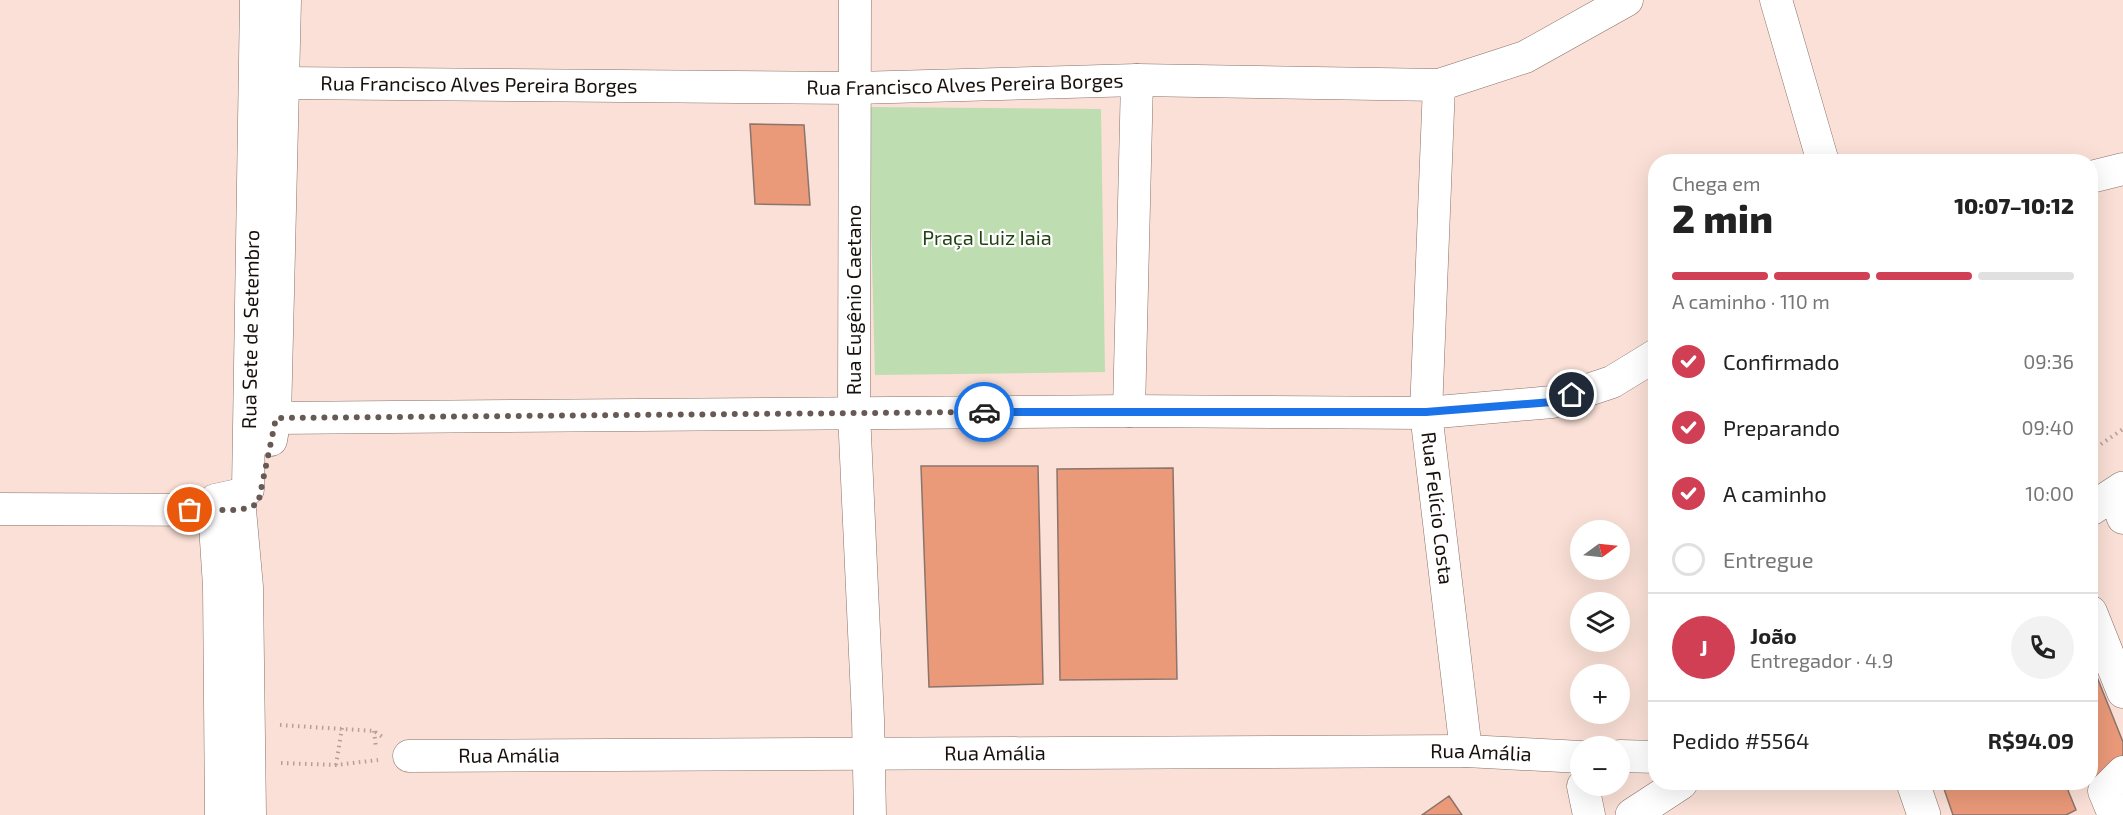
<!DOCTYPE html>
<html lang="pt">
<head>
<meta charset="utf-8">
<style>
  :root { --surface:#fff; --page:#f2f2f2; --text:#222; --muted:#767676; --line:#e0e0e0; --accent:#d03f54 }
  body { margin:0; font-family:"Exo 2",sans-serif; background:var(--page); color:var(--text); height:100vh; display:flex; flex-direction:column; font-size:22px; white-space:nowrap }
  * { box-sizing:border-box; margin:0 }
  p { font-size:20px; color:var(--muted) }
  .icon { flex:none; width:33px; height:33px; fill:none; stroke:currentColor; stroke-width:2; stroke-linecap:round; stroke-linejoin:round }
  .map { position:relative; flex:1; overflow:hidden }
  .panel { position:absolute; left:1648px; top:154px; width:450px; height:636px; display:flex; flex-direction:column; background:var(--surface); border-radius:24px; box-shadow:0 6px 24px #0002 }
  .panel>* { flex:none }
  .needle { width:39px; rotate:75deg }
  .fabs { position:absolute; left:1570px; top:520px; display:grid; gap:12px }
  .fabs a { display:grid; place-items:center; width:60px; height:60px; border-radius:50%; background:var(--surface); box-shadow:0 6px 24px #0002; font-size:30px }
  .pin { position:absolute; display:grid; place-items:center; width:51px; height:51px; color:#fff; margin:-26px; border:3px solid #fff; border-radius:50%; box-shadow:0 2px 6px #0007 }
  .courier { position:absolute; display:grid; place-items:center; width:60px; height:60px; margin:-30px; border:4px solid #1a73e8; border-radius:50%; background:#fff; color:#222; box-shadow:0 2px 8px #0007 }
  .overview em { font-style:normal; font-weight:800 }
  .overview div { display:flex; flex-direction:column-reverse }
  .overview { display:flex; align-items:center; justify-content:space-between; height:102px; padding:0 24px }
  h1 { font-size:39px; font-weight:800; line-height:45px }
  .bar { display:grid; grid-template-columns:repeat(4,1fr); gap:9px 6px; align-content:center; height:72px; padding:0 24px }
  .bar i { height:8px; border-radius:4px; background:var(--line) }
  .bar .current { background:var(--accent) }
  .bar p { grid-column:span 4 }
  .line { display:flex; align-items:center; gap:15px; padding:0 24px; border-top:2px solid var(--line) }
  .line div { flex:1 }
  .round { display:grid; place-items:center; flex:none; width:63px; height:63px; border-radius:32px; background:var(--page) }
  ol { padding:0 24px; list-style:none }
  li { display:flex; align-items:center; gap:18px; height:66px }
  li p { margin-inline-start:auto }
  li .icon { padding:6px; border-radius:50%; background:var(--accent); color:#fff; stroke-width:4 }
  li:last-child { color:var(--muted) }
  li i { width:33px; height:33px; border:3px solid var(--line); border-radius:50% }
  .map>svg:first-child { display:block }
</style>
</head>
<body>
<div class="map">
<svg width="2123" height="815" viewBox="0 0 2123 815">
  <rect width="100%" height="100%" fill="#fae0d6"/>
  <path fill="#beddb1" d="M868,107L1101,109L1105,372L875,375Z"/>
  <path fill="#ea9979" stroke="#8b746c" stroke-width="1.5" d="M750,124L804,125L810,205L755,204Z
    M921,466H1038L1043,684L929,687Z
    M1173,468L1177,679L1060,680L1057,469Z
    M2091,662L2123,742V763L2091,780Z
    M1942,783H2065L2076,810L2066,815H1953Z
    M1449,796L1462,815H1422Z"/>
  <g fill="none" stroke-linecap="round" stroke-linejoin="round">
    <g stroke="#887169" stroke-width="33">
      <g id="minor">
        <path d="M855,0L854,413L868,719L870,815"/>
        <path d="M1776,0L1823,162"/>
        <path id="s1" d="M284,83L856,88L1137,80L1439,85L1525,57L1627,0"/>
        <path id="s2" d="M1439,85L1426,413L1466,751"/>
        <path d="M2091,177L2123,169"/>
        <path d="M1129,411L1137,80"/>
        <path d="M275,418L1129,411L1426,413L1552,402L1612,382L1656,355"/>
        <path d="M271,440L275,418L285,0"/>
        <path d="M2114,494L2123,518"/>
        <path d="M0,509L233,510"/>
        <path d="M240,510L247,587L250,815"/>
        <path d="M2091,612L2123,692"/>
        <path id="s3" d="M409,756L1466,751L1581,757"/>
        <path d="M1620,756L1656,757"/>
        <path d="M1583,786L1589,815"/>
        <path id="s4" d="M221,815L219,586L214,510L215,500L238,495L248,489L256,0"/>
        <path d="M2114,815L2104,791L2123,772"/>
      </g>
    </g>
    <g stroke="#887169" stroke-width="34">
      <path id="tertiary" d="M1913,783L1924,815"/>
    </g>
    <g stroke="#887169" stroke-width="34">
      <path id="secondary" d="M2091,509L2123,488
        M1632,815L1681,783"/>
    </g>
    <path stroke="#b4a098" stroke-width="4" stroke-dasharray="1.5 4.5" stroke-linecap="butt" d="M2091,451L2123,429
      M280,725L374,731L384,738
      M374,731L376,748
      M281,763L336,765L378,760
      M336,765L342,728"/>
    <use href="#minor" stroke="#fff" stroke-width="32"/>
    <use href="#tertiary" stroke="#fff" stroke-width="33"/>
    <use href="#secondary" stroke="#fff" stroke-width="33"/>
  </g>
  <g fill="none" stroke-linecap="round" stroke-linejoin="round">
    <path stroke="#675953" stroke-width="6" stroke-dasharray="0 10.8" d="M190,510H240L258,504L276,418L984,412"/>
    <path stroke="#1a73e8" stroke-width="8" d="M984,412H1426L1552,402L1572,395"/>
  </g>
  <g text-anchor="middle" stroke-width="4.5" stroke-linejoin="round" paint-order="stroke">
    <g font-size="20" fill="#18100c" stroke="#fff">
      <text dy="7" stroke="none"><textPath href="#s1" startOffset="681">Rua Francisco Alves Pereira Borges</textPath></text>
      <text dy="7" stroke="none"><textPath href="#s1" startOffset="195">Rua Francisco Alves Pereira Borges</textPath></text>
      <text transform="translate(854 300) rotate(-90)" y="7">Rua Eugênio Caetano</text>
      <text dy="7" stroke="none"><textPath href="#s4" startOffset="510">Rua Sete de Setembro</textPath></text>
      <text dy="7" stroke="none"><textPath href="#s2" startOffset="424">Rua Felício Costa</textPath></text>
      <text dy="7" stroke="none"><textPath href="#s3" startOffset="1072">Rua Amália</textPath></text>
      <text dy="7" stroke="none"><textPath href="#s3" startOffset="586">Rua Amália</textPath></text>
      <text dy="7" stroke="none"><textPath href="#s3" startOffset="100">Rua Amália</textPath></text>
    </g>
    <g font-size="20" fill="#244314" stroke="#fff">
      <text x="987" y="245">Praça Luiz Iaia</text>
    </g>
  </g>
</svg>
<div class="fabs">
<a><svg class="needle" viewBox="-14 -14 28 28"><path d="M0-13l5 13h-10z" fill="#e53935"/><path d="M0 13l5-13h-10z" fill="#767676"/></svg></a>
<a><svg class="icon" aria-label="layers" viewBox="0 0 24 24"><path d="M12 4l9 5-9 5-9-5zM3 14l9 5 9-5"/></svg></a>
<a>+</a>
<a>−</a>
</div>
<div class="pin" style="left:190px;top:510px;background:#ea580c"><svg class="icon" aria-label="bag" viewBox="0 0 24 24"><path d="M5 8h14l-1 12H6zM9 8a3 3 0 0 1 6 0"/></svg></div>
<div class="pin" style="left:1572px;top:395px;background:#1f2937"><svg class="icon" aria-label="home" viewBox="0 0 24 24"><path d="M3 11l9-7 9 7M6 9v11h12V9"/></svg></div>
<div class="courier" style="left:984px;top:412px"><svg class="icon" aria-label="car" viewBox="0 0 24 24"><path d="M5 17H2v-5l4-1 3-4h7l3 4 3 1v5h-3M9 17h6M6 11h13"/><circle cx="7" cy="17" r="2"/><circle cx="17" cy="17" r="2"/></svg></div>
<section class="panel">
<div class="overview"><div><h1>2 min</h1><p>Chega em</p></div><em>10:07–10:12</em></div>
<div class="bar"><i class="current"></i><i class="current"></i><i class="current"></i><i></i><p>A caminho · 110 m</p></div>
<ol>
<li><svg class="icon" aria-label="check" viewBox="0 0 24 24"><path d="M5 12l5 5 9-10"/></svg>Confirmado<p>09:36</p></li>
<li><svg class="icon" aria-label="check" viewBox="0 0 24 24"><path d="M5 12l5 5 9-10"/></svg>Preparando<p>09:40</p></li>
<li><svg class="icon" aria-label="check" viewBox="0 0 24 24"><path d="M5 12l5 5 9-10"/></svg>A caminho<p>10:00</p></li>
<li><i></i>Entregue</li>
</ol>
<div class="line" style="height:108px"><b class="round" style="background:var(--accent);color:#fff">J</b><div><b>João</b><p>Entregador · 4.9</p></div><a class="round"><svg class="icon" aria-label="phone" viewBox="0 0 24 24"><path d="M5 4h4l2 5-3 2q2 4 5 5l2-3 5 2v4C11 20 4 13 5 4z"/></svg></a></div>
<div class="line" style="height:78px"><div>Pedido #5564</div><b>R$94.09</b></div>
</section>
</div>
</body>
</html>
